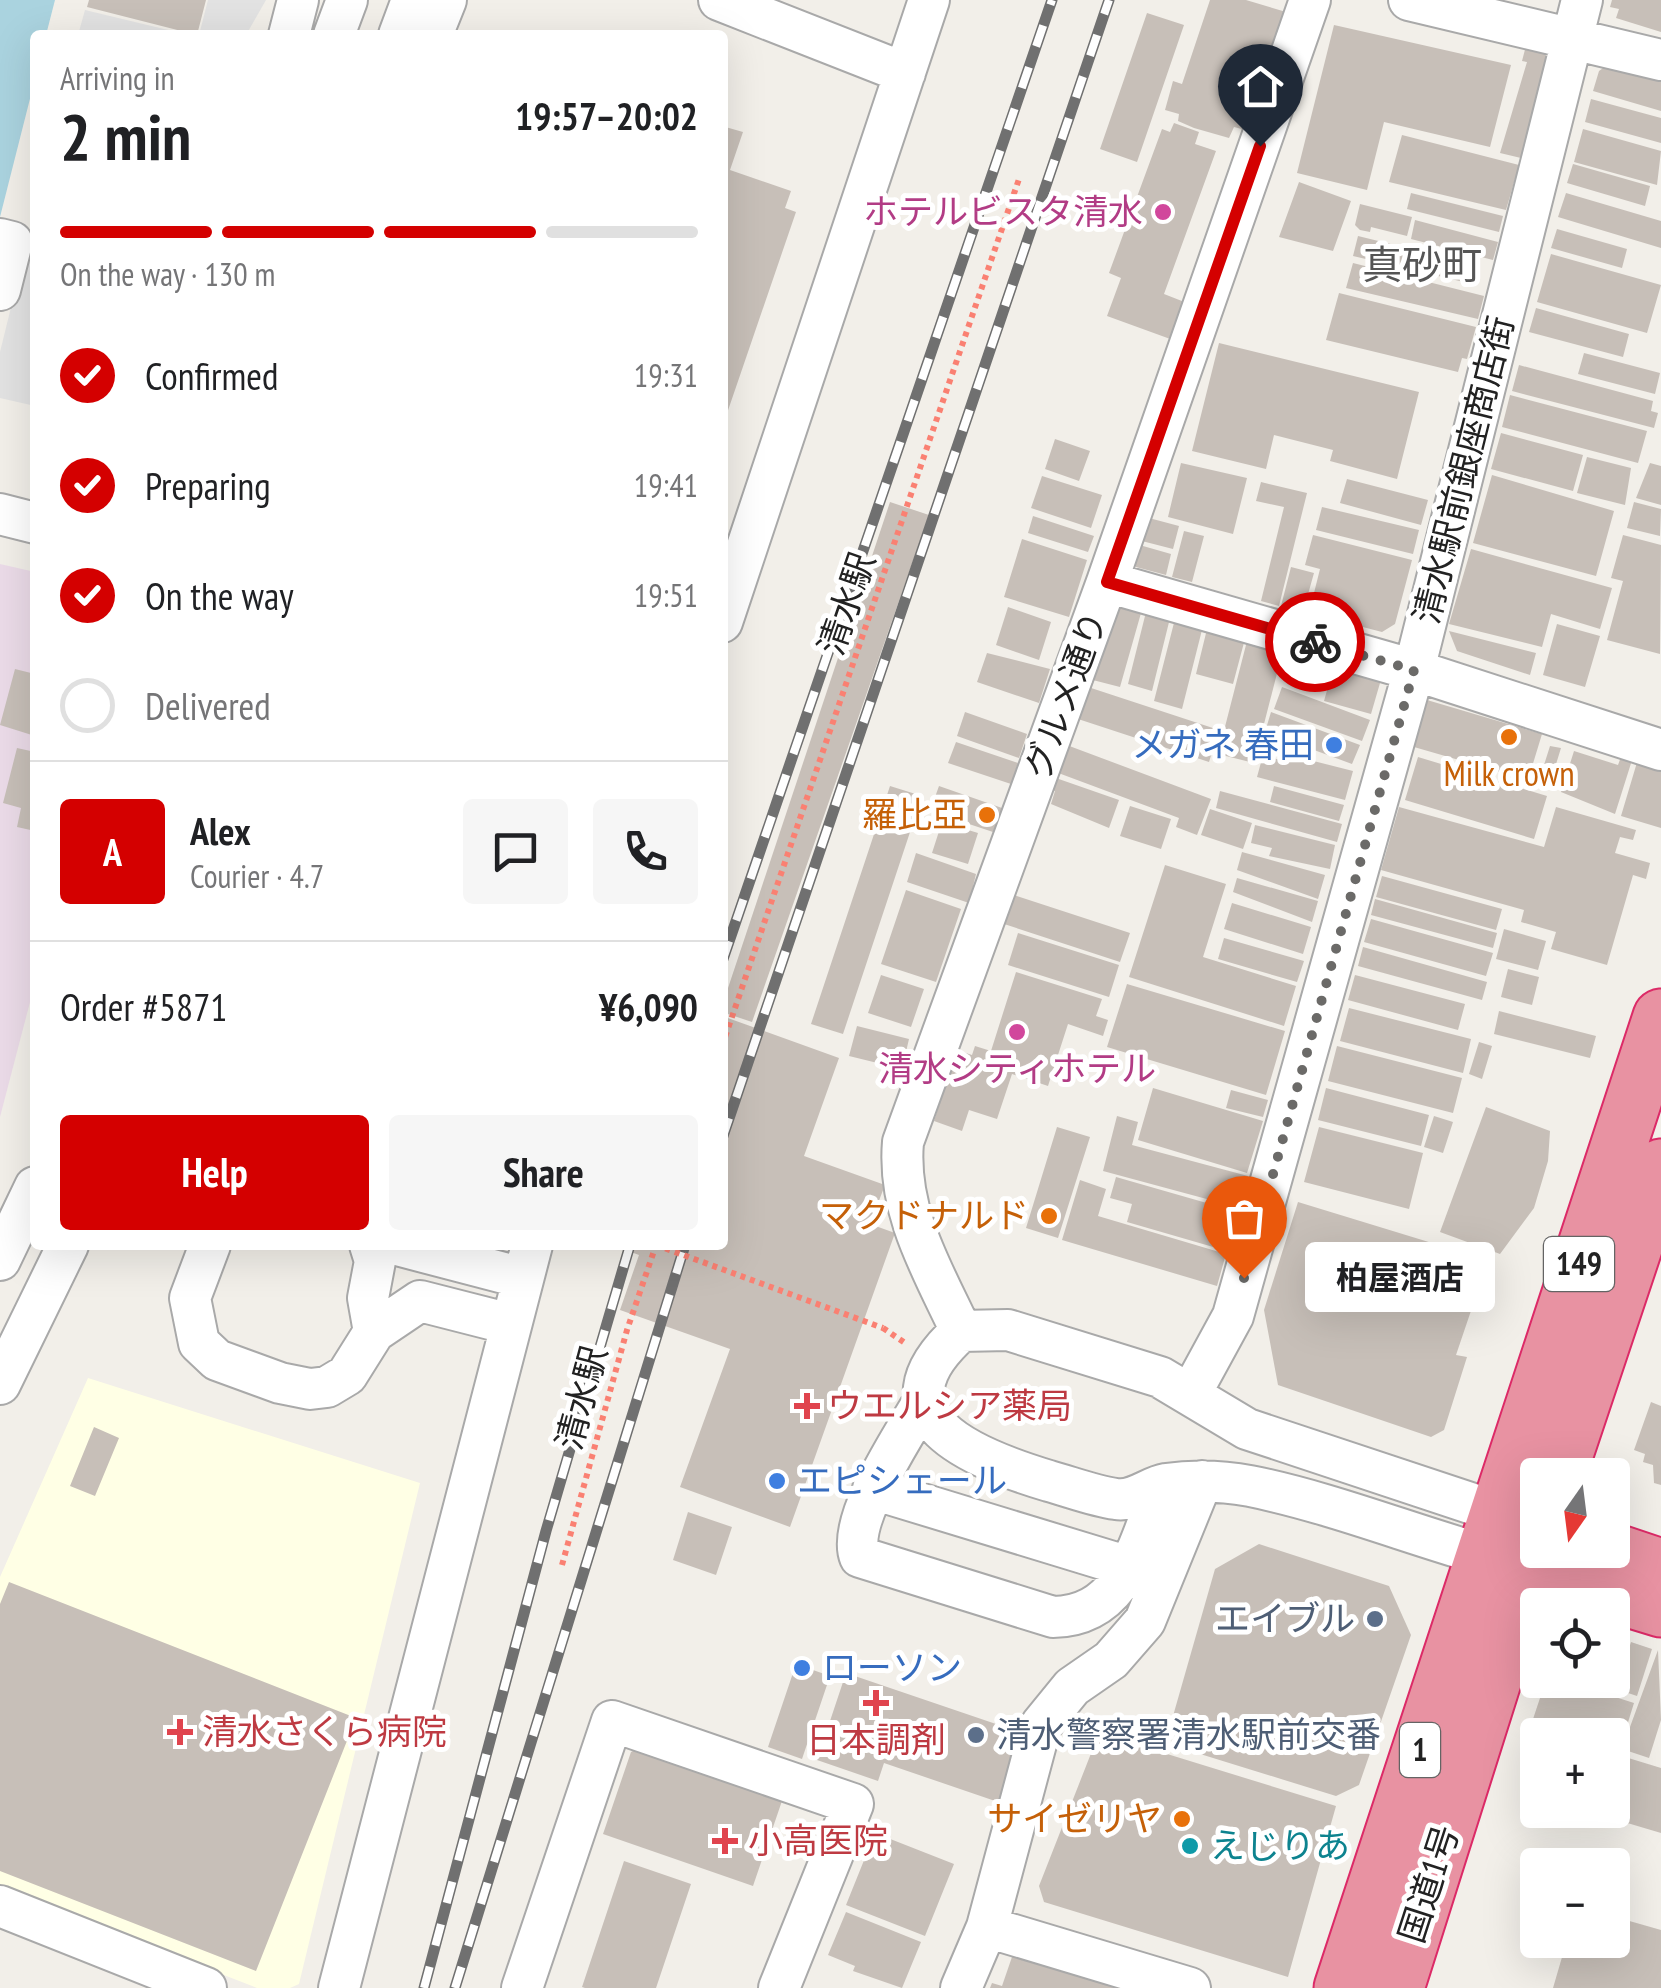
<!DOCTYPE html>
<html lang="en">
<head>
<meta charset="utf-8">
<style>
  :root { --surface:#fff; --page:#f6f6f6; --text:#202124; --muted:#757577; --line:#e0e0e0; --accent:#d40000 }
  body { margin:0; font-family:"PT Sans Narrow","Noto Sans JP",sans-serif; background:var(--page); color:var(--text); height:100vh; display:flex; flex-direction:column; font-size:38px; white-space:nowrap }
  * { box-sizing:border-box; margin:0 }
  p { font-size:32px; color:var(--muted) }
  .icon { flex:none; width:55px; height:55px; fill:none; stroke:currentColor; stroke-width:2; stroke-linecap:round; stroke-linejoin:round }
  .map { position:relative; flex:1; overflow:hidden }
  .side { position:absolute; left:30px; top:30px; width:698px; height:1220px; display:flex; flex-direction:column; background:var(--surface); border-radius:10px; box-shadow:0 10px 40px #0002 }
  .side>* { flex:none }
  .needle { width:65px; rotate:194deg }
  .buttons { position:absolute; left:1520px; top:1458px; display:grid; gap:20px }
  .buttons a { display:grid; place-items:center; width:110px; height:110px; border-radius:10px; background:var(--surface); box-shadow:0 10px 40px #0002; font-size:50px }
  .pin { position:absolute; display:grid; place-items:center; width:85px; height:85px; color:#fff; margin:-102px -42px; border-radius:50% 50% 50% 0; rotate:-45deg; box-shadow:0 0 10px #0007 }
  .pin .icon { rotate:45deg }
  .courier { position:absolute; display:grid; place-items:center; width:100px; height:100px; margin:-50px; border:8px solid #d40000; border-radius:50%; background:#fff; color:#222; box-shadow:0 2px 12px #0007 }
  .bubble { position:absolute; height:70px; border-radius:10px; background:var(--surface); box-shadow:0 10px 40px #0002; font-size:32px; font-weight:700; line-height:70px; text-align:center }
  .summary em { font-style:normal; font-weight:700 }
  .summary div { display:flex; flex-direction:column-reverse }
  .summary { display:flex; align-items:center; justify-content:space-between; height:170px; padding:0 30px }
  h1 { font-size:65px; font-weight:700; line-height:75px }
  .bar { display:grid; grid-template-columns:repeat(4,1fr); gap:15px 10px; align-content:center; height:120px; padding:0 30px }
  .bar i { height:12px; border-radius:8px; background:var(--line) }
  .bar .selected { background:var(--accent) }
  .bar p { grid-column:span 4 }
  .line { display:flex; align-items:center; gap:25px; padding:0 30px; border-top:2px solid var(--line) }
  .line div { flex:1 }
  .round { display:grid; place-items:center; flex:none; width:105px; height:105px; border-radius:10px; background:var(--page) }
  ol { padding:0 30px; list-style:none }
  li { display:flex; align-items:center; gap:30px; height:110px }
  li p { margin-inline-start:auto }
  li .icon { padding:10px; border-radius:50%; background:var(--accent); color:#fff; stroke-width:4 }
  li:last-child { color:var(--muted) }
  li i { width:55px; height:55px; border:5px solid var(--line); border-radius:50% }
  .primary-button { display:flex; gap:20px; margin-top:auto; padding:20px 30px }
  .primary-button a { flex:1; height:115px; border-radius:10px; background:var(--accent); color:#fff; font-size:40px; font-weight:700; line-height:115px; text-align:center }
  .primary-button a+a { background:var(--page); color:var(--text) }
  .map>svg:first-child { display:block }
</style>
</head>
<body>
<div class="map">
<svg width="1661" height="1988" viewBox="0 0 1661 1988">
  <rect width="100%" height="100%" fill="#f2efe9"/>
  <path fill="#ebdbe8" d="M0,564L35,572V983L0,1117Z"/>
  <path fill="#ffffe5" d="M88,1378L420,1483L299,1984L290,1988H257L0,1888V1577Z"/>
  <path fill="#e2e2e2" d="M208,0H266L246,35H199Z
    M85,10L189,35H78Z
    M35,210V406L0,398V352Z"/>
  <path fill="#aad3df" d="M0,0H55L46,35H35V79L0,217Z"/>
  <path fill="#c7bfb8" d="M89,0H206L197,35L87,7Z
    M1210,0H1246L1286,12L1253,132L1234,127L1229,138L1194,128L1178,121L1179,114L1165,110L1173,81L1182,84Z
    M1612,0H1661V32L1616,18L1619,9L1610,7Z
    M1147,13L1184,25L1137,162L1100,149Z
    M1334,25L1511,65L1490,147L1384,122L1367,190L1297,173Z
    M1527,42L1538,44L1547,57L1521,158L1500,153L1527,62L1522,61Z
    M1610,63L1661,78V111L1593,91L1599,71Z
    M1591,99L1661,118V143L1585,122Z
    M1174,123L1199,132L1195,144L1216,151L1164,294L1187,303L1173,340L1107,316L1121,278L1109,273L1162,129L1170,132Z
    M722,126L743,132L730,170L791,191L785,208L796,212L723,425Z
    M1583,129L1661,151L1657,185L1574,162Z
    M1402,135L1519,165L1506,210L1389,182Z
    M1573,164L1650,186L1645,206L1567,183Z
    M1299,182L1351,201L1333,251L1279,237Z
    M1411,193L1503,216L1499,232L1407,209Z
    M1566,193L1661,221V248L1558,217Z
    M1360,204L1412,217L1407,236L1371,227L1370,232L1360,230L1355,225Z
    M1415,220L1498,242L1493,260L1411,239Z
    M1557,229L1627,249L1622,268L1551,248Z
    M1358,236L1472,264L1468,283L1353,256Z
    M1551,254L1661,285L1647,333L1537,302Z
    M1353,263L1484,296L1478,319L1346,288Z
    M1339,293L1476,327L1467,359L1462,358L1458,372L1326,340Z
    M1536,308L1629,334L1623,357L1529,332Z
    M1219,343L1419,392L1397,479L1330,461L1333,450L1274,435L1266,469L1192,451Z
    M1584,353L1660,373L1655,394L1578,374Z
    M1519,365L1653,401L1651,411L1658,413L1654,428L1512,391Z
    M1510,395L1647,431L1638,463L1502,427Z
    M1501,433L1583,455L1573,491L1491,469Z
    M1055,439L1090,451L1079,481L1045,469Z
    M1587,457L1631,468L1625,505L1577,493Z
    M1181,463L1247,478L1233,534L1168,517Z
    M1650,463L1661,466V505L1636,498Z
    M1492,475L1614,511L1596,576L1473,543Z
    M1042,476L1102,495L1091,528L1031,508Z
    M1347,479L1428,500L1421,525L1340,503Z
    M1261,482L1307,493L1279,606L1261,601L1284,507L1256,501Z
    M890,502L929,515L752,1022L722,1012V1006Z
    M1634,502L1661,509L1660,536L1627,528Z
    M1322,507L1419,530L1413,554L1316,530Z
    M1033,516L1094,536L1088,552L1028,533Z
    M1149,518L1179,526L1173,549L1138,540Z
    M1184,531L1204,536L1192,582L1172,577Z
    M1313,535L1412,560L1395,624L1382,632L1309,613L1320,569L1305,565Z
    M1623,535L1661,545L1660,654L1607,640L1623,581L1611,578Z
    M1022,539L1087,560L1069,617L1004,597Z
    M1136,544L1171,554L1166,575L1136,567L1131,558Z
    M1471,549L1612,588L1600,629L1551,614L1542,647L1449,624Z
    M1291,567L1314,573L1303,612L1281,606Z
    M1119,600L1143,606L1120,687L1085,678Z
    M1008,607L1051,622L1039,660L996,645Z
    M1147,608L1171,614L1152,691L1128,684Z
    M1176,615L1204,622L1182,709L1154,701Z
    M1557,624L1600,636L1585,687L1543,675Z
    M1208,625L1246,635L1233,684L1196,674Z
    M1449,631L1536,653L1530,675L1457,651Z
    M1247,641L1283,650L1254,763L1218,754Z
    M987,653L1050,669L1039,703L977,682Z
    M1335,662L1373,672L1380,683L1371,714L1324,701Z
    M15,669L35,674V736L0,725Z
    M1085,686L1219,730L1209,762L1075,718Z
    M1282,687L1370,720L1362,741L1274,709Z
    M1427,700L1542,734L1528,780L1414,747Z
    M965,712L1027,734L1019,758L957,736Z
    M1271,712L1360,745L1352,764L1265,732Z
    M956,742L1018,763L1011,784L948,763Z
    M1064,744L1211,799L1197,835L1176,827L1179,818L1053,771Z
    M1550,746L1561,748L1553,774L1548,785L1538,784Z
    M17,748L35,752V831L17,827L21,808L3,803Z
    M1574,751L1618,765L1622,754L1633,757L1615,814L1561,792Z
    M1282,753L1353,771L1345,800L1257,777L1263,755L1280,760Z
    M1418,757L1547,796L1534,839L1405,800Z
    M1638,759L1661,766V828L1621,816Z
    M1053,777L1119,800L1109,828L1051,804L1055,791L1048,789Z
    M890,786L922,796L843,1034L811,1024Z
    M939,786L1002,808L993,832L930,811Z
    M1274,786L1344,805L1339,821L1270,802Z
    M1220,791L1342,824L1337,842L1216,808Z
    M1130,806L1171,819L1161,849L1120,836Z
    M1399,807L1544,847L1556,807L1636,830L1633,840L1620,837L1615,853L1650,863L1646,879L1633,875L1607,965L1551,949L1556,932L1521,922L1524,910L1381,870Z
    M1210,809L1252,823L1243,849L1201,835Z
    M942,822L978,833L968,864L932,853Z
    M1255,825L1335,845L1330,869L1269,856L1272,848L1251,843Z
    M1242,852L1325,875L1318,899L1237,870Z
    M916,853L976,874L969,903L907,882Z
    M1165,865L1226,884L1203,957L1296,986L1284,1026L1129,977Z
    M1382,876L1502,909L1496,930L1376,897Z
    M1237,878L1318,901L1312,922L1233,892Z
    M906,890L961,909L936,982L881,964Z
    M1011,894L1130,933L1120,962L1001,923Z
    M1375,899L1497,933L1493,948L1371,915Z
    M1232,903L1311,927L1303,954L1224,929Z
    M1371,919L1493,953L1486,976L1364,942Z
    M1504,929L1546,941L1538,970L1496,959Z
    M1018,933L1119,965L1109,997L1008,965Z
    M1224,938L1304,961L1297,982L1218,959Z
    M1363,947L1487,982L1482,1000L1358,966Z
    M1508,969L1539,977L1532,1005L1501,997Z
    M1016,972L1102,999L1096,1016L1108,1020L1103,1036L1068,1024L1048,1086L1012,1074L997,1119L969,1110L962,1131L934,1121L957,1050L972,1055L975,1046L991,1051Z
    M881,975L924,989L911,1027L868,1013Z
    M1355,975L1465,1004L1458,1030L1348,1000Z
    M1127,984L1285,1031L1266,1095L1107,1047Z
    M1349,1008L1471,1039L1463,1073L1340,1041Z
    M1499,1011L1596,1036L1590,1058L1494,1034Z
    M725,1017L839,1058L804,1156L885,1185L870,1224L895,1233L790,1527L680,1487L730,1349L620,1310L639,1255L612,1245H722Z
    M857,1026L909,1039L902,1069L849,1056Z
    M1479,1042L1492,1046L1482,1079L1469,1074Z
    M1337,1046L1462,1078L1453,1113L1328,1081Z
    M1153,1088L1263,1121L1247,1173L1138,1140Z
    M1326,1088L1429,1115L1421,1146L1318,1120Z
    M1231,1090L1268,1100L1263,1117L1226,1108Z
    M1486,1107L1550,1131L1548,1161L1534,1208L1500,1254L1440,1232Z
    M1117,1116L1138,1122L1132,1145L1248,1176L1240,1208L1103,1171Z
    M1434,1116L1453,1122L1443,1153L1424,1147Z
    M1057,1127L1090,1137L1058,1238L1026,1228Z
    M1319,1127L1423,1153L1409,1209L1304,1182Z
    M1116,1177L1238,1212L1227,1251L1127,1222L1132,1204L1110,1198Z
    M1080,1180L1106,1189L1098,1216L1226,1254L1217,1286L1062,1240Z
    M1298,1202L1432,1243L1418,1281L1476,1296L1456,1355L1467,1357L1444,1430L1431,1437L1278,1385L1264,1310Z
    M1651,1402L1661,1406V1485L1654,1483L1653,1465L1643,1462L1645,1454L1634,1450Z
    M94,1427L119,1438L95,1496L70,1486Z
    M688,1512L732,1527L716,1575L673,1560Z
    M1259,1544L1389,1586L1411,1635L1359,1785L1336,1796L1184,1749L1169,1730L1215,1569Z
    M9,1582L356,1718L256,1971L0,1871V1604Z
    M1612,1636L1627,1640L1613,1680H1612Z
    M1631,1642L1652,1649L1637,1696L1616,1689Z
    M1658,1650L1661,1720L1649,1758L1622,1749Z
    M796,1664L830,1676L802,1759L768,1747Z
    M846,1673L1025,1734L1001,1803L884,1763L878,1781L817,1760Z
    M1546,1680H1562L1634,1703L1620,1748L1612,1745V1735H1581L1533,1719Z
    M1099,1733L1336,1806L1288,1977L1044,1902L1039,1886Z
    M643,1746L784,1795L753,1886L603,1834L631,1752Z
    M1612,1753L1661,1768V1833L1587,1811L1612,1810Z
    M875,1833L954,1864L925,1936L846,1905Z
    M624,1861L691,1884L656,1988H585L582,1987Z
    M846,1912L921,1942L902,1988L853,1971L855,1966L828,1955Z
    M1612,1916L1661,1930V1988H1553L1567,1940H1612Z
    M1013,1954L1126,1988H990L992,1983L1002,1986Z"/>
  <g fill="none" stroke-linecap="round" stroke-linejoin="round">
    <g stroke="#a9a9a9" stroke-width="44">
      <path id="minor" d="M719,0L905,73
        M1409,0L1661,60
        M289,35L298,0
        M334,35L347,0
        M399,35L412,0
        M432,35L446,0
        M0,239L12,242L0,290
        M0,514L35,523
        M1107,582L1414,670L1661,750
        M722,622L929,0
        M210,1245L190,1298L199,1343L217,1360L280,1383L310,1389L327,1387L347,1375L374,1332L420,1301L510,1324
        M370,1245L375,1261L368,1298L374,1332
        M397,1245L523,1278
        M0,1260L35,1187
        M961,1331C932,1269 897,1212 903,1142L1107,582L1310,0
        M0,1384L68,1245
        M1191,1393L1233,1316L1414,670L1582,0
        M925,1399C906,1432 845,1521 860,1557L1053,1617C1126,1616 1139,1541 1162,1485
        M873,1489L1129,1567
        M1484,1555C1407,1533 1329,1502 1250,1486C1223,1481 1193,1480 1166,1484C1149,1487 1134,1502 1116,1499C1094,1496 1071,1487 1049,1481C976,1459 865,1417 961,1331L1008,1330L1160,1377L1247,1429L1497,1512
        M0,1906L206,1988
        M987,1927L1190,1988
        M339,1988L532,1245
        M522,1988L612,1721L853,1804L779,1988
        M961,1988L987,1927L1041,1725L1072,1687L1111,1660L1145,1621L1202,1481"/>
    </g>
    <g stroke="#dc2a67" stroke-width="59">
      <path id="highway" d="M1558,1475L1661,1167
        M1610,1550L1661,1567
        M1497,1559L1661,1609
        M1342,1988L1661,1017
        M1396,1988L1538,1539"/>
    </g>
    <path stroke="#fa8072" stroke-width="6" stroke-dasharray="5 5" stroke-linecap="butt" d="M722,1046L1019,179
      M883,1328L905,1343
      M562,1565L627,1330L656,1245"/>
    <use href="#minor" stroke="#fff" stroke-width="40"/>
    <use href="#highway" stroke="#e892a2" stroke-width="55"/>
    <g stroke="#707070" stroke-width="11">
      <path id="rail" d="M722,962L1052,0
        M722,1139L1109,0
        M424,1988L546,1531L630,1245
        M455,1988L685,1245"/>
    </g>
    <use href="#rail" stroke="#fff" stroke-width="8" stroke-dasharray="22" stroke-linecap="butt"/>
    <path stroke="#fa8072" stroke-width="6" stroke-dasharray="5 5" stroke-linecap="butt" d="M656,1245L883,1328"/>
  </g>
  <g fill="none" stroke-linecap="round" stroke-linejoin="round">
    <path stroke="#6b6a68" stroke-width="10" stroke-dasharray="0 18" d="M1244,1278L1414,670L1315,642"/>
    <path stroke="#d40000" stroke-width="12" d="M1260,146L1107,582L1315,642"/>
  </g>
  <g fill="#d1479c" stroke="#fff" stroke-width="4">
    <circle cx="1163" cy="212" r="10"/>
    <circle cx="1017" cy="1032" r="10"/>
  </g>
  <g fill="#e8710a" stroke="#fff" stroke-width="4">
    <circle cx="1509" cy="737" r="10"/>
    <circle cx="987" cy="815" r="10"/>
    <circle cx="1049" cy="1216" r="10"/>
    <circle cx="1182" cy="1819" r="10"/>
  </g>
  <g fill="#3f7fe0" stroke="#fff" stroke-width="4">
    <circle cx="1334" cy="745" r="10"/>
    <circle cx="777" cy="1481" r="10"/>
    <circle cx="802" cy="1668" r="10"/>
  </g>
  <g fill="#e0444e" stroke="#fff" stroke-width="4">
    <path d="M802 1391h10v10h10v10h-10v10h-10v-10h-10v-10h10z"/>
    <path d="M871 1688h10v10h10v10h-10v10h-10v-10h-10v-10h10z"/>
    <path d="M175 1717h10v10h10v10h-10v10h-10v-10h-10v-10h10z"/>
    <path d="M720 1826h10v10h10v10h-10v10h-10v-10h-10v-10h10z"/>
  </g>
  <g fill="#5c6f8a" stroke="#fff" stroke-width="4">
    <circle cx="1375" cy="1619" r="10"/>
    <circle cx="976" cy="1735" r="10"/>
  </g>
  <circle fill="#0f9aa8" stroke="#fff" stroke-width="4" cx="1190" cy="1846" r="10"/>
  <g text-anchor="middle" stroke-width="10" stroke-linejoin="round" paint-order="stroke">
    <g fill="#fff" stroke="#646464" stroke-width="2.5">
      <rect x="1544" y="1237" width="70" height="54" rx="8"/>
      <rect x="1400" y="1723" width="40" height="54" rx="8"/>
    </g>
    <g font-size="32" font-weight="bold" fill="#222">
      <text x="1579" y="1275">149</text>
      <text x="1420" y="1761">1</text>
    </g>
    <g font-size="35" fill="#b23c85" stroke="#fff" text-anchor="end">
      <text x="1143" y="224">ホテルビスタ清水</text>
      <text x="1017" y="1081" text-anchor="middle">清水シティホテル</text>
    </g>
    <g font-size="35" fill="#222" stroke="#fff">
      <text transform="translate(1464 470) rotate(-76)" y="12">清水駅前銀座商店街</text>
      <text transform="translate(847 604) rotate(-71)" y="12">清水駅</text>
      <text transform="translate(1066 695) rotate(-70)" y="12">グルメ通り</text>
      <text transform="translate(582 1398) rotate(-75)" y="12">清水駅</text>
      <text transform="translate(1429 1884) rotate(-72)" y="12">国道1号</text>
    </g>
    <g font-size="35" fill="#366cbe" stroke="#fff" text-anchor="start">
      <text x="1314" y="757" text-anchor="end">メガネ 春田</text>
      <text x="797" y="1493">エピシェール</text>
      <text x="822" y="1680">ローソン</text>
    </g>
    <g font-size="35" fill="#c56008" stroke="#fff" text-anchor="end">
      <text x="1509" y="786" text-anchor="middle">Milk crown</text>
      <text x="967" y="827">羅比亞</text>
      <text x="1029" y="1228">マクドナルド</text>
      <text x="1162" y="1831">サイゼリヤ</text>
    </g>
    <g font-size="35" fill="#be3a42" stroke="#fff" text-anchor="start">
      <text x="827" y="1418">ウエルシア薬局</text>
      <text x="202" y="1744">清水さくら病院</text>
      <text x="876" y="1752" text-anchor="middle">日本調剤</text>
      <text x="748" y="1853">小高医院</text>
    </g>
    <g font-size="35" fill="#4e5e75" stroke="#fff" text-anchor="end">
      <text x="1355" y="1631">エイブル</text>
      <text x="996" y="1747" text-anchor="start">清水警察署清水駅前交番</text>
    </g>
    <g font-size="35" fill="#0d838f" stroke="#fff" text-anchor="start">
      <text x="1210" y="1858">えじりあ</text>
    </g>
    <g font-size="40" fill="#555" stroke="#fff">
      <text x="1422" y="279">真砂町</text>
    </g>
  </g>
</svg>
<div class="buttons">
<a><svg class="needle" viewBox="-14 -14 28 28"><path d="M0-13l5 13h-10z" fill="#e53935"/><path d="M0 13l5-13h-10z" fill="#757577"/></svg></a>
<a><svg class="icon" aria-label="locate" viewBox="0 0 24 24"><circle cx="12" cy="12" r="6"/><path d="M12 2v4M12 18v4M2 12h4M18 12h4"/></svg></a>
<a>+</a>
<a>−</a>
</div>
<div class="pin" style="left:1244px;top:1278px;background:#ea580c"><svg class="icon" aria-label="bag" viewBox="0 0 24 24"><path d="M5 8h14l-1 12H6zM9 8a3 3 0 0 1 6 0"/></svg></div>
<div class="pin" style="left:1260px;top:146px;background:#1f2937"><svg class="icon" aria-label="home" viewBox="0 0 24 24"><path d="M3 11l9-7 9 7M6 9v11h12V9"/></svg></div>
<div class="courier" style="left:1315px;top:642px"><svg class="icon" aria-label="bike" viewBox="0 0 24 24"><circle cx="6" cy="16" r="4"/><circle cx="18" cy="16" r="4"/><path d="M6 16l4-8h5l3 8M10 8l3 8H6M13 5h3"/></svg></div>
<div class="bubble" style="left:1305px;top:1242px;width:190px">柏屋酒店</div>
<section class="side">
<div class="summary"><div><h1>2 min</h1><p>Arriving in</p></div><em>19:57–20:02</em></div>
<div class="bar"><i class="selected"></i><i class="selected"></i><i class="selected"></i><i></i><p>On the way · 130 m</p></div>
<ol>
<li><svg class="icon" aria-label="check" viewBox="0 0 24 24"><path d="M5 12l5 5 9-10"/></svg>Confirmed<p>19:31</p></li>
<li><svg class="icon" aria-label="check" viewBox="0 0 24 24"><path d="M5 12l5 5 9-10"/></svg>Preparing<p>19:41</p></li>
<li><svg class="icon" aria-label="check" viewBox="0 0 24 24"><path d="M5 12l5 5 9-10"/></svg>On the way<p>19:51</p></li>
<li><i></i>Delivered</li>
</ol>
<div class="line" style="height:180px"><b class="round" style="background:var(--accent);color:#fff">A</b><div><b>Alex</b><p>Courier · 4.7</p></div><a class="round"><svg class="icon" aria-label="chat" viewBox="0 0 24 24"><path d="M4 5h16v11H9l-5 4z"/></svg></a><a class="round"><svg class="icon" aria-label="phone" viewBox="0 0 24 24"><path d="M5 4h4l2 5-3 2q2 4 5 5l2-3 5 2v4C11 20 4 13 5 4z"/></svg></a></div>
<div class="line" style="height:130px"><div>Order #5871</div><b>¥6,090</b></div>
<div class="primary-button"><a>Help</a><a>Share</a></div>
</section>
</div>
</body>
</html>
